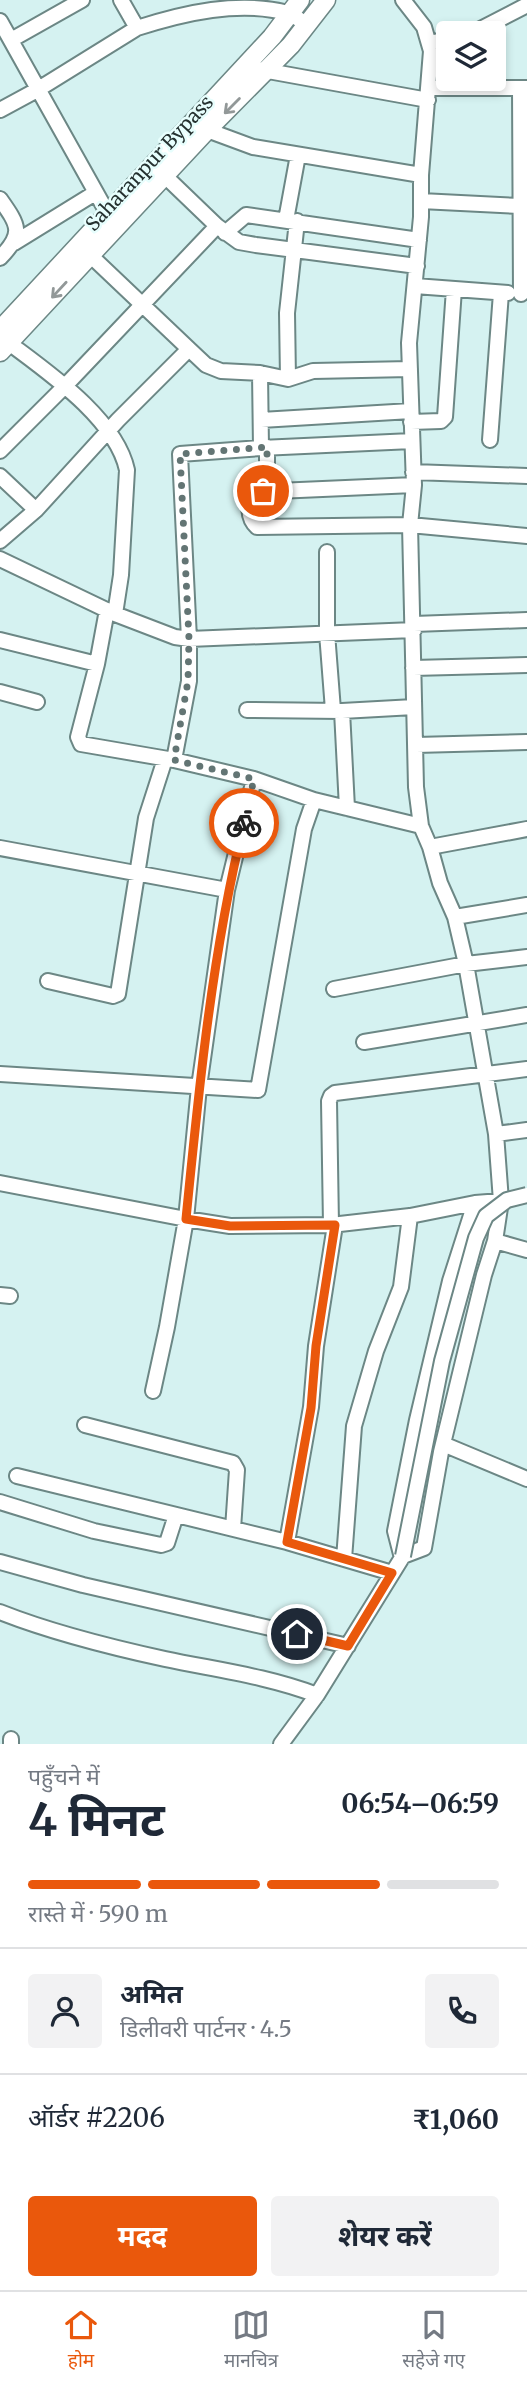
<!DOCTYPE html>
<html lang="hi">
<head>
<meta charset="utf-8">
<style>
  :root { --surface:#fff; --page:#f2f2f3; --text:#1f2937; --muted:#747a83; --line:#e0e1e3; --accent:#ea580c }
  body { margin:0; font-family:Merriweather,"Noto Sans Devanagari",serif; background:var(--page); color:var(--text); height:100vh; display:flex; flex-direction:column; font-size:26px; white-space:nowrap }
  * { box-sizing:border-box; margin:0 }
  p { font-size:23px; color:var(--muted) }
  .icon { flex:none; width:38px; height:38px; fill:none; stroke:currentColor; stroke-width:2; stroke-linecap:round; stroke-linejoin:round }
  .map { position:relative; height:1744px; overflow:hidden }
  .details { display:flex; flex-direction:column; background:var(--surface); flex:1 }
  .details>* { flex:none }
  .buttons { position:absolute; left:436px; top:21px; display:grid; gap:14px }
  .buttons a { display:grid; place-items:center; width:70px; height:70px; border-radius:7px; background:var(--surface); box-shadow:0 4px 10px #0003; font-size:35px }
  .pin { position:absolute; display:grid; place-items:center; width:60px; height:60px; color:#fff; margin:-30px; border:4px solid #fff; border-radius:50%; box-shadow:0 2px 7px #0007 }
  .courier { position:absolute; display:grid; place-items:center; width:70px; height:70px; margin:-35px; border:5px solid #ea580c; border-radius:50%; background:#fff; color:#222; box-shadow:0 2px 9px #0007 }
  .headline em { font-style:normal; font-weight:700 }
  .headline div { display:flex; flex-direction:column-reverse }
  .headline { display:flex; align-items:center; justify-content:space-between; height:119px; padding:0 28px }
  h1 { font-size:46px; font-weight:700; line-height:52px }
  .bar { display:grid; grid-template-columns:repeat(4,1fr); gap:10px 7px; align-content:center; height:84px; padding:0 28px }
  .bar i { height:9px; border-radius:5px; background:var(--line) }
  .bar .on { background:var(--accent) }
  .bar p { grid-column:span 4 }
  .line { display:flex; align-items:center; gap:18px; padding:0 28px; border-top:2px solid var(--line) }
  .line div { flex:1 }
  .round { display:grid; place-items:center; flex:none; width:74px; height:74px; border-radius:7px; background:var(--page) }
  .cta { display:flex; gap:14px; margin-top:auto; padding:14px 28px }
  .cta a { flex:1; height:80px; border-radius:7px; background:var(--accent); color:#fff; font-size:28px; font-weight:700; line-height:80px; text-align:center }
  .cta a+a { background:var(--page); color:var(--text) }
  .tab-bar { display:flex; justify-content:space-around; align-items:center; height:98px; border-top:2px solid var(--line); background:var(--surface); font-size:19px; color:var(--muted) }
  .tab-bar a { display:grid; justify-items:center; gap:4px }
  .tab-bar .on { color:var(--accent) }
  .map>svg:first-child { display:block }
</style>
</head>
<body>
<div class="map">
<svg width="527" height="1744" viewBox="0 0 527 1744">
  <rect width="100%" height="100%" fill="#d5f2f1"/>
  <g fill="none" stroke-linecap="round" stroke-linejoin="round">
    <g stroke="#6c8785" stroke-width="18">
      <path id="minor" d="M0,21L108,214
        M137,28C184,13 239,0 288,13C294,15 301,21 307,25
        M473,33L527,5
        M11,40L82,0
        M429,43L448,39
        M257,69L428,100
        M429,88H527
        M520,88L521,294
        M0,110L37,90L137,28L121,0
        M207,130L253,147L421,175
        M0,199C19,226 24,233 0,258
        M421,201L520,206
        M286,220L298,155
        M217,226L239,242L256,245L417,266
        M225,233L246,215L419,240
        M14,243L95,193
        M415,286L508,293
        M9,343C49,373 116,419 127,470L121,575L115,614
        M189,349L206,365L221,371L260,373L288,379L313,371L410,369
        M260,373L261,448L412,441
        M288,379L287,313L297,221
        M261,420L411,411
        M411,422L441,421L445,417L454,289
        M490,440L501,293
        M267,447V491
        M0,451L65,386L217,226L165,176
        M413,472L527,476
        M0,476L36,510
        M414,485L253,492C248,503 247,518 257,527L410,525L527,536
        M0,541L36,510L118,420L189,349L91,256
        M327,552V633L333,710
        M0,559L115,614L175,637L189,639L414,630
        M107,610L97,664L78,737L81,744L174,760L254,779L314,800
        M414,624L527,620
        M0,640L97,664
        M413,668L527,665
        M0,692L37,702
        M247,710L342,711L414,707
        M342,711L347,808
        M416,745L527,742
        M174,760L189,681V639L180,454L261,448
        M430,847L527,829
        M0,848L227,890
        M455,917L527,905
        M48,981L113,996L118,994L146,818L165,759
        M334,989L466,964L527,957
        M364,1042L527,1015
        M0,1074L258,1090L304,829L314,800L421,826
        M496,1134L527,1130
        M0,1183L186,1219L230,1226L331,1225L410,1216L475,1203L501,1201
        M331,1225L329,1101L331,1096L335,1093L527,1069
        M495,1241L527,1250
        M0,1295L10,1296
        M153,1391L167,1327L186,1219L199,1087L227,890L254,779
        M85,1425L233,1463L237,1470L233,1529
        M443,1444L527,1479
        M17,1476L287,1542L392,1573
        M0,1502L94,1531L161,1545L167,1543L176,1515
        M287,1542L311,1407L316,1346L335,1225
        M402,1558L395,1531L417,1420L450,1281L475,1203
        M344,1559L354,1426L376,1351L401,1287L410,1216
        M0,1562L83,1585L348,1646
        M0,1612C53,1633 110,1647 165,1659C217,1670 267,1676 317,1695
        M11,1744V1739
        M281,1744L317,1695L403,1556L424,1548L441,1452L484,1275L495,1241L501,1201L496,1134L466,964L455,917L440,883L430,847L421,826L416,787L410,525L414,485L409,343L421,217V175L431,51L424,27L403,0"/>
    </g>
    <g stroke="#6c8785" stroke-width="21">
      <path id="major" d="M0,330L272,37L300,0
        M0,352L207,130L291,45L326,0"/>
    </g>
    <use href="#minor" stroke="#fff" stroke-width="14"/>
    <use href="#major" stroke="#fff" stroke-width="18"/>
    <g stroke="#6c8785" stroke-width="18" stroke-linecap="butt">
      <path id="minor-bridge" d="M403,1556L442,1361L476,1238L486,1216L507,1200L527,1195"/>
    </g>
    <use href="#minor-bridge" stroke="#fff" stroke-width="14"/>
  </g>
  <defs><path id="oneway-shaft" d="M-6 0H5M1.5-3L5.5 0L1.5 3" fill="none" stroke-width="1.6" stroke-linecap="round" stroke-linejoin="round" transform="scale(1.75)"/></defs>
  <g stroke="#929898">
    <use href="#oneway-shaft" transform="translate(232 106) rotate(135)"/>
    <use href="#oneway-shaft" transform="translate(59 290) rotate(133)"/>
  </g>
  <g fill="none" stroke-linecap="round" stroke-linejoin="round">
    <path stroke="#637574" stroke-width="7" stroke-dasharray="0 12.6" d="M244,823L254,779L174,760L188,681L189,639L180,454L267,447V491H263"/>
    <path stroke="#ea580c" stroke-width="9" d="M244,823C212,953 199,1087 186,1219L230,1226L335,1225L316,1346L311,1408L287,1542L392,1573L348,1646L297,1634"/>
  </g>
  <g text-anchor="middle" stroke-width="5" stroke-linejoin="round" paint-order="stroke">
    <g font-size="19" fill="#253130" stroke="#e7fefd">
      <text transform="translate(149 163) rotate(-47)" y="7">Saharanpur Bypass</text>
    </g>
  </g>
</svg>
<div class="buttons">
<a><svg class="icon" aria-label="layers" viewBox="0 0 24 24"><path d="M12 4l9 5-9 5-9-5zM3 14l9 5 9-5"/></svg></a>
</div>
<div class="pin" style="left:263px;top:491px;background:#ea580c"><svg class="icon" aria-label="bag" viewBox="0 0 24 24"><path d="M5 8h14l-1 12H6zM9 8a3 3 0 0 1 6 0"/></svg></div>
<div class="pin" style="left:297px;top:1634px;background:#1f2937"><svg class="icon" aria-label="home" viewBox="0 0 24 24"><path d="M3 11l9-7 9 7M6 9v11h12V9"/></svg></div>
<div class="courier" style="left:244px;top:823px"><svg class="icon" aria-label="bike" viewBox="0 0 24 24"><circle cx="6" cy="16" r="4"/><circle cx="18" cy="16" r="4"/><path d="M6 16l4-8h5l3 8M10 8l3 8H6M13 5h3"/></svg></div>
</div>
<section class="details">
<div class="headline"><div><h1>4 मिनट</h1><p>पहुँचने में</p></div><em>06:54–06:59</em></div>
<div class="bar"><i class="on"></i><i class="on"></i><i class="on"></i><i></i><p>रास्ते में · 590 m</p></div>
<div class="line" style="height:126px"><a class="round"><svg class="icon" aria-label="person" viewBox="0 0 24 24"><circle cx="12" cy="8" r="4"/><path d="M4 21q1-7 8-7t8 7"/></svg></a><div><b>अमित</b><p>डिलीवरी पार्टनर · 4.5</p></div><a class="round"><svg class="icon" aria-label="phone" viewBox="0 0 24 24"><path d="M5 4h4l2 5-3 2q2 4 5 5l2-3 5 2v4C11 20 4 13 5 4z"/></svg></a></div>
<div class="line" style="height:91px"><div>ऑर्डर #2206</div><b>₹1,060</b></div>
<div class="cta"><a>मदद</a><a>शेयर करें</a></div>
</section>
<nav class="tab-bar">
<a class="on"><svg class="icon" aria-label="home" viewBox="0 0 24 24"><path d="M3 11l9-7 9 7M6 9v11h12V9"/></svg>होम</a>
<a><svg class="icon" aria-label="map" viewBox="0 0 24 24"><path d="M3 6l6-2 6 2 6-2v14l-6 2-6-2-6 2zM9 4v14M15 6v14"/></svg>मानचित्र</a>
<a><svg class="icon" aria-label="saved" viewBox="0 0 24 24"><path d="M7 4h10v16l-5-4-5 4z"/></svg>सहेजे गए</a>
</nav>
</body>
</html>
